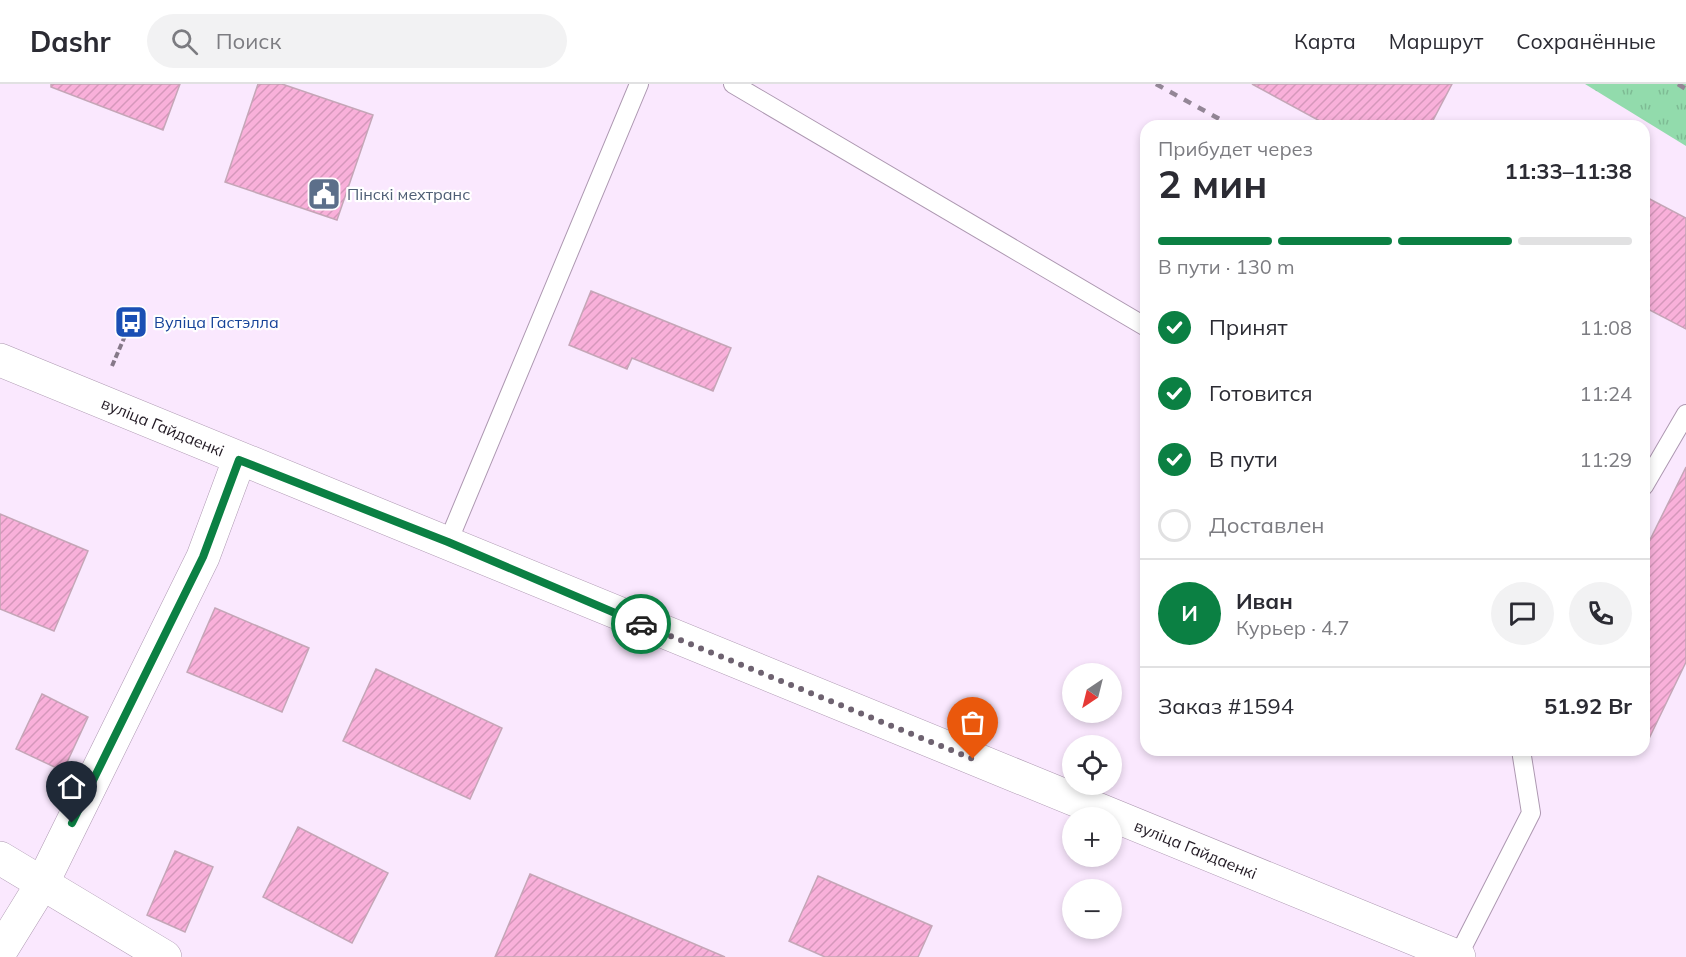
<!DOCTYPE html>
<html lang="ru">
<head>
<meta charset="utf-8">
<style>
  :root { --surface:#fff; --page:#f2f2f3; --text:#2b2b33; --muted:#7c7c81; --line:#e1e1e2; --accent:#0b8043 }
  body { margin:0; font-family:Mulish,sans-serif; background:var(--page); color:var(--text); height:100vh; display:flex; flex-direction:column; font-size:22px; white-space:nowrap }
  * { box-sizing:border-box; margin:0 }
  p { font-size:20px; color:var(--muted) }
  .icon { flex:none; width:33px; height:33px; fill:none; stroke:currentColor; stroke-width:2; stroke-linecap:round; stroke-linejoin:round }
  .map { position:relative; flex:1; overflow:hidden }
  .drawer { position:absolute; left:1140px; top:36px; width:510px; height:636px; display:flex; flex-direction:column; background:var(--surface); border-radius:18px; box-shadow:0 3px 9px #0003 }
  .drawer>* { flex:none }
  .needle { width:39px; rotate:215deg }
  .buttons { position:absolute; left:1062px; top:579px; display:grid; gap:12px }
  .buttons a { display:grid; place-items:center; width:60px; height:60px; border-radius:50%; background:var(--surface); box-shadow:0 3px 9px #0003; font-size:30px }
  .pin { position:absolute; display:grid; place-items:center; width:51px; height:51px; color:#fff; margin:-62px -26px; border-radius:50% 50% 50% 0; rotate:-45deg; box-shadow:0 0 6px #0007 }
  .pin .icon { rotate:45deg }
  .courier { position:absolute; display:grid; place-items:center; width:60px; height:60px; margin:-30px; border:4px solid #0b8043; border-radius:50%; background:#fff; color:#222; box-shadow:0 2px 8px #0007 }
  .head em { font-style:normal; font-weight:700 }
  .head div { display:flex; flex-direction:column-reverse }
  .head { display:flex; align-items:center; justify-content:space-between; height:102px; padding:0 18px }
  h1 { font-size:39px; font-weight:700; line-height:45px }
  .bar { display:grid; grid-template-columns:repeat(4,1fr); gap:9px 6px; align-content:center; height:72px; padding:0 18px }
  .bar i { height:8px; border-radius:4px; background:var(--line) }
  .bar .selected { background:var(--accent) }
  .bar p { grid-column:span 4 }
  .line { display:flex; align-items:center; gap:15px; padding:0 18px; border-top:2px solid var(--line) }
  .line div { flex:1 }
  .round { display:grid; place-items:center; flex:none; width:63px; height:63px; border-radius:32px; background:var(--page) }
  ol { padding:0 18px; list-style:none }
  li { display:flex; align-items:center; gap:18px; height:66px }
  li p { margin-inline-start:auto }
  li .icon { padding:6px; border-radius:50%; background:var(--accent); color:#fff; stroke-width:4 }
  li:last-child { color:var(--muted) }
  li i { width:33px; height:33px; border:3px solid var(--line); border-radius:50% }
  header { display:flex; align-items:center; gap:36px; box-sizing:border-box; height:84px; padding:0 30px; background:var(--surface); border-bottom:2px solid var(--line) }
  header strong { font-size:28px }
  nav { display:flex; gap:33px; margin-inline-start:auto; font-size:21px }
  .search { width:420px; height:54px; background:var(--page); display:flex; align-items:center; gap:15px; box-sizing:border-box; padding:0 21px; border-radius:33px; color:var(--muted); font-size:22px }
  .map>svg:first-child { display:block }
</style>
</head>
<body>
<header>
<strong>Dashr</strong>
<div class="search"><svg class="icon" aria-label="search" viewBox="0 0 24 24"><circle cx="10" cy="10" r="6"/><path d="M15 15l6 6"/></svg>Поиск</div>
<nav><a>Карта</a><a>Маршрут</a><a>Сохранённые</a></nav>
</header>
<div class="map">
<svg width="1686" height="873" viewBox="0 0 1686 873">
  <defs>
    <pattern id="grass-tufts" width="24" height="20" patternUnits="userSpaceOnUse" patternTransform="scale(1.5)"><rect width="24" height="20" fill="#92dbac"/><path d="M3 7l-1-3M5 7V3M7 7l1-3M15 17l-1-3M17 17v-4M19 17l1-3" fill="none" stroke="#7ebb94"/></pattern>
    <pattern id="building-hatch" width="6" height="6" patternUnits="userSpaceOnUse" patternTransform="scale(1.5)"><rect width="6" height="6" fill="#f9b0da"/><path d="M-1 1l2-2M0 6l6-6M5 7l2-2" fill="none" stroke="#d597bb"/></pattern>
  </defs>
  <rect width="100%" height="100%" fill="#fae8fe"/>
  <path fill="url(#grass-tufts)" d="M1585,0H1686V62Z"/>
  <path fill="url(#building-hatch)" stroke="#c5a6b7" stroke-width="1.5" d="M51,0H180L163,46L51,3Z
    M258,0H282L373,31L337,136L225,98Z
    M1252,0H1452L1430,42H1329Z
    M1644,112L1686,134V245L1644,223Z
    M591,207L731,264L713,307L632,274L627,285L569,261Z
    M1686,383V578L1644,665V468Z
    M0,430L88,467L54,547L0,525Z
    M215,524L309,564L282,628L187,588Z
    M376,585L502,644L470,715L343,657Z
    M42,610L88,633L63,687L16,665Z
    M298,743L388,789L352,859L263,813Z
    M175,767L213,783L185,848L147,831Z
    M530,790L725,873H495Z
    M818,792L932,842L918,873H825L789,857Z"/>
  <g fill="none" stroke-linecap="round" stroke-linejoin="round">
    <g stroke="#ad98b1" stroke-width="20">
      <path id="service" d="M733,0L1146,243
        M1644,402L1686,330
        M448,458L639,0
        M1458,872L1531,729L1521,666"/>
    </g>
    <g stroke="#ad98b1" stroke-width="34">
      <path id="minor" d="M0,774L165,873
        M0,868L42,800L203,473L239,376"/>
    </g>
    <g stroke="#ad98b1" stroke-width="34">
      <g id="tertiary">
        <path id="s1" d="M0,276L1459,873"/>
      </g>
    </g>
    <path stroke="#867989" stroke-width="4" stroke-dasharray="6 3" stroke-linecap="butt" d="M112,282L131,238"/>
    <use href="#service" stroke="#fff" stroke-width="18"/>
    <use href="#minor" stroke="#fff" stroke-width="33"/>
    <use href="#tertiary" stroke="#fff" stroke-width="33"/>
    <path stroke="#938696" stroke-width="4.5" stroke-dasharray="8 8" stroke-linecap="butt" d="M1156,0L1232,42
      M1678,0L1686,5"/>
  </g>
  <g fill="none" stroke-linecap="round" stroke-linejoin="round">
    <path stroke="#6e6270" stroke-width="6" stroke-dasharray="0 10.8" d="M641,540L973,675"/>
    <path stroke="#0b8043" stroke-width="8" d="M72,739L203,473L239,376L448,458L641,540"/>
  </g>
  <defs>
    <g id="civic-square" transform="scale(1.725)"><rect x="-9" y="-9" width="18" height="18" rx="4" fill="#5c6f8a" stroke="#fff"/><path d="M-.6-6.5H3V-4.5H.6V-3L4-1V1h2V6H-6V1h2V-1L-.6-3ZM-1.2 2.5V6h2.4V2.5Z" fill="#fff"/></g>
    <g id="bus-square" transform="scale(1.725)"><rect x="-9" y="-9" width="18" height="18" rx="4" fill="#1a4fb4" stroke="#fff"/><path d="M-5-6H5V4H4V6H2V4H-2V6H-4V4H-5ZM-3.5-4V0h7V-4ZM-3.5 1.2v1.5H-2V1.2ZM2 1.2v1.5H3.5V1.2Z" fill="#fff"/></g>
  </defs>
  <g fill-rule="evenodd">
    <use href="#civic-square" x="324" y="110"/>
    <use href="#bus-square" x="131" y="238"/>
  </g>
  <g text-anchor="middle" stroke-width="4.5" stroke-linejoin="round" paint-order="stroke">
    <g font-size="16" fill="#4e5e75" stroke="#fff" text-anchor="start">
      <text x="347" y="116">Пінскі мехтранс</text>
    </g>
    <g font-size="16" fill="#164399" stroke="#fff" text-anchor="start">
      <text x="154" y="244">Вуліца Гастэлла</text>
    </g>
    <g font-size="16" fill="#221a24" stroke="#fff">
      <text dy="6" stroke="none"><textPath href="#s1" startOffset="176">вуліца Гайдаенкі</textPath></text>
      <text dy="6" stroke="none"><textPath href="#s1" startOffset="1292">вуліца Гайдаенкі</textPath></text>
    </g>
  </g>
</svg>
<div class="buttons">
<a><svg class="needle" viewBox="-14 -14 28 28"><path d="M0-13l5 13h-10z" fill="#e53935"/><path d="M0 13l5-13h-10z" fill="#7c7c81"/></svg></a>
<a><svg class="icon" aria-label="locate" viewBox="0 0 24 24"><circle cx="12" cy="12" r="6"/><path d="M12 2v4M12 18v4M2 12h4M18 12h4"/></svg></a>
<a>+</a>
<a>−</a>
</div>
<div class="pin" style="left:973px;top:675px;background:#ea580c"><svg class="icon" aria-label="bag" viewBox="0 0 24 24"><path d="M5 8h14l-1 12H6zM9 8a3 3 0 0 1 6 0"/></svg></div>
<div class="pin" style="left:72px;top:739px;background:#1f2937"><svg class="icon" aria-label="home" viewBox="0 0 24 24"><path d="M3 11l9-7 9 7M6 9v11h12V9"/></svg></div>
<div class="courier" style="left:641px;top:540px"><svg class="icon" aria-label="car" viewBox="0 0 24 24"><path d="M5 17H2v-5l4-1 3-4h7l3 4 3 1v5h-3M9 17h6M6 11h13"/><circle cx="7" cy="17" r="2"/><circle cx="17" cy="17" r="2"/></svg></div>
<section class="drawer">
<div class="head"><div><h1>2 мин</h1><p>Прибудет через</p></div><em>11:33–11:38</em></div>
<div class="bar"><i class="selected"></i><i class="selected"></i><i class="selected"></i><i></i><p>В пути · 130 m</p></div>
<ol>
<li><svg class="icon" aria-label="check" viewBox="0 0 24 24"><path d="M5 12l5 5 9-10"/></svg>Принят<p>11:08</p></li>
<li><svg class="icon" aria-label="check" viewBox="0 0 24 24"><path d="M5 12l5 5 9-10"/></svg>Готовится<p>11:24</p></li>
<li><svg class="icon" aria-label="check" viewBox="0 0 24 24"><path d="M5 12l5 5 9-10"/></svg>В пути<p>11:29</p></li>
<li><i></i>Доставлен</li>
</ol>
<div class="line" style="height:108px"><b class="round" style="background:var(--accent);color:#fff">И</b><div><b>Иван</b><p>Курьер · 4.7</p></div><a class="round"><svg class="icon" aria-label="chat" viewBox="0 0 24 24"><path d="M4 5h16v11H9l-5 4z"/></svg></a><a class="round"><svg class="icon" aria-label="phone" viewBox="0 0 24 24"><path d="M5 4h4l2 5-3 2q2 4 5 5l2-3 5 2v4C11 20 4 13 5 4z"/></svg></a></div>
<div class="line" style="height:78px"><div>Заказ #1594</div><b>51.92 Br</b></div>
</section>
</div>
</body>
</html>
